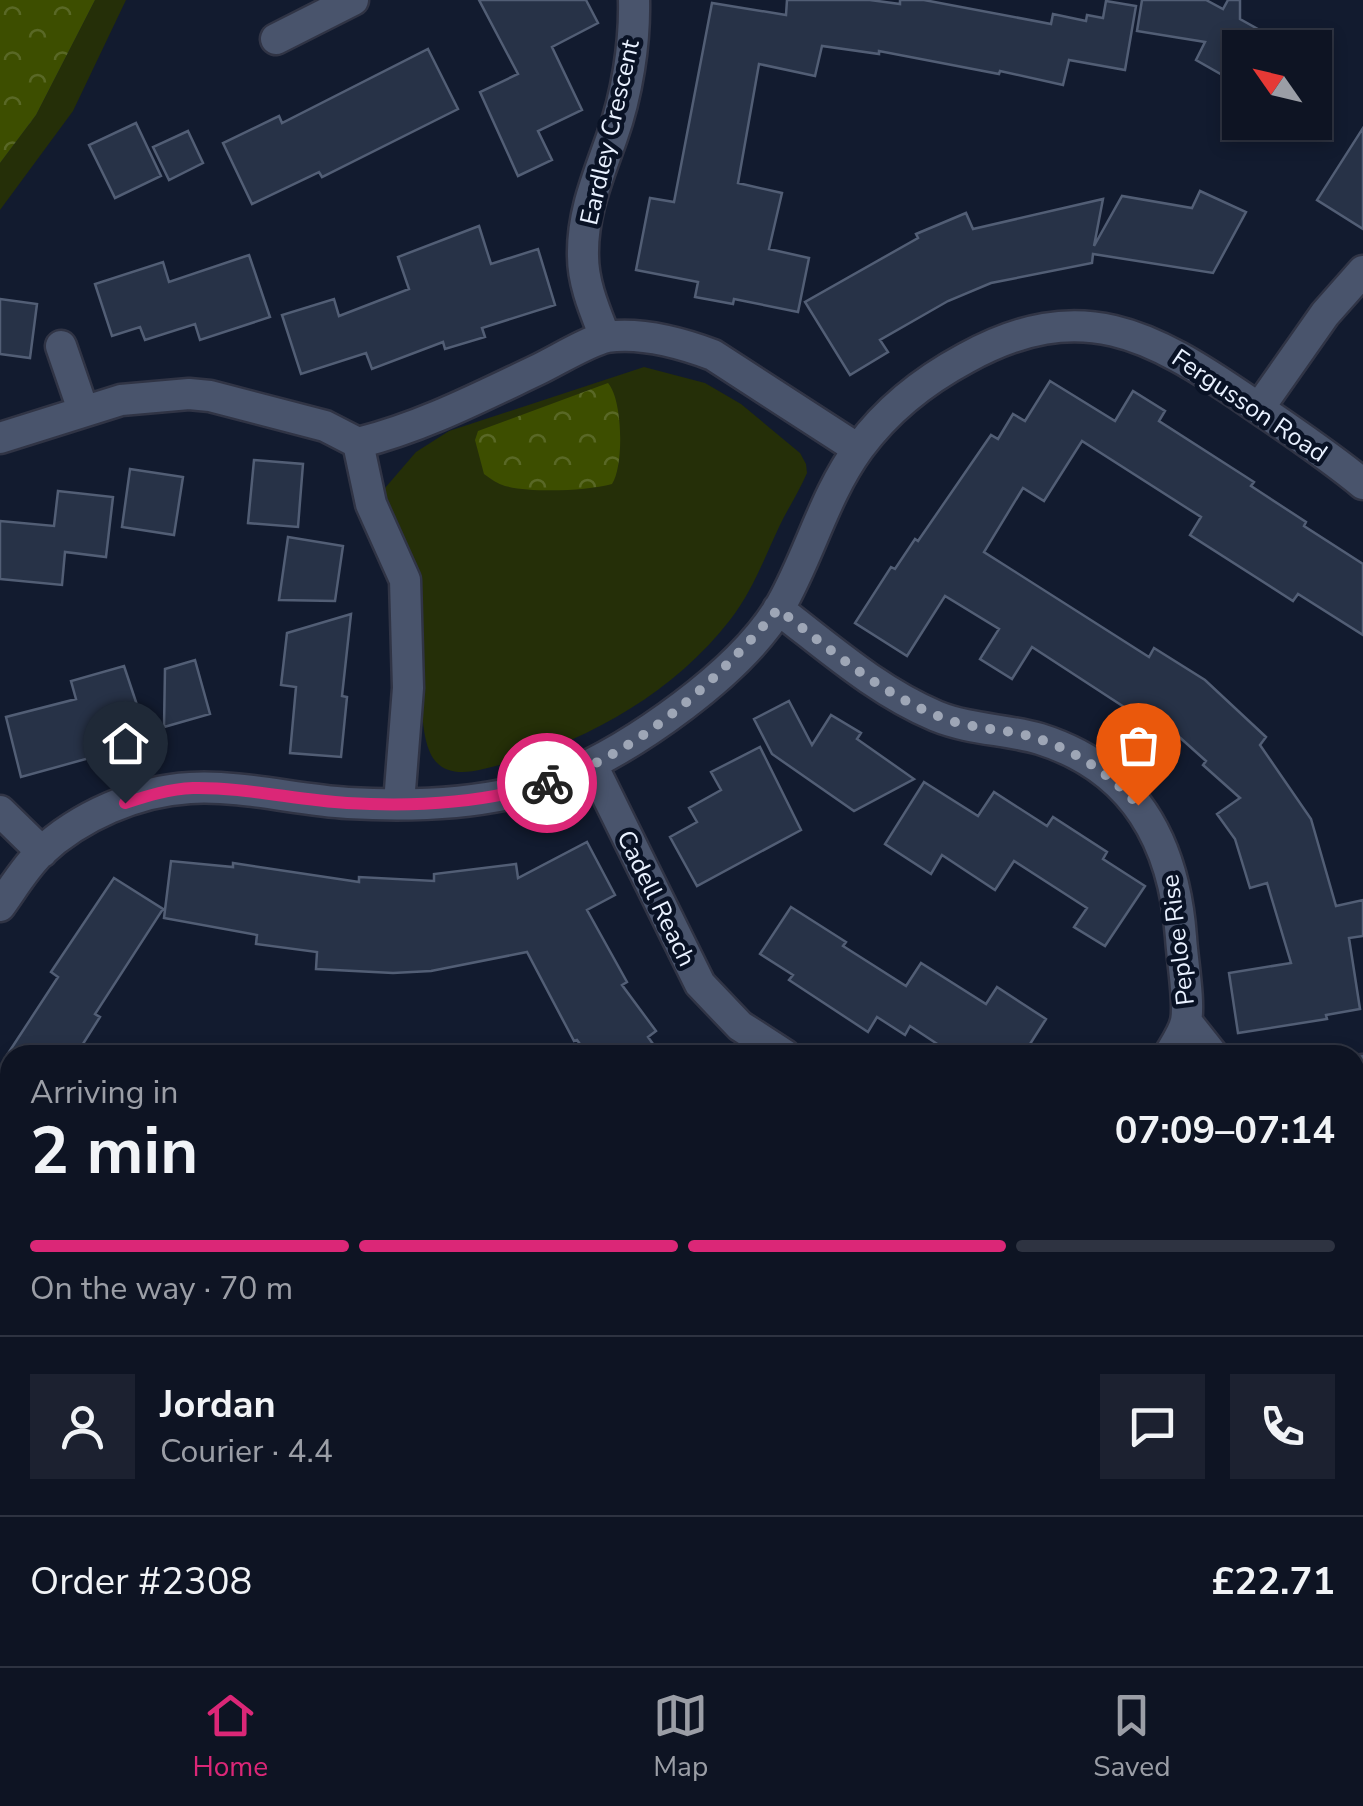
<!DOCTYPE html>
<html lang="en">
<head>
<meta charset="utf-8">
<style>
  :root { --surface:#0e1423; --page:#1c2130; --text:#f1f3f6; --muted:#9b9ea6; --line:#2e3341; --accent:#db2777 }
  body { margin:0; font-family:"Nunito Sans",sans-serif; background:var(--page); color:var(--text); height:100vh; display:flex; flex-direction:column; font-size:38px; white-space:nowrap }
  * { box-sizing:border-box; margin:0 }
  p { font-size:32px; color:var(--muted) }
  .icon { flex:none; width:55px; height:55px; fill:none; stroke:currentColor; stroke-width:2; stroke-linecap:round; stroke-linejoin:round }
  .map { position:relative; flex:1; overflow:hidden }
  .drawer { position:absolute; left:0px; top:1045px; width:1365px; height:622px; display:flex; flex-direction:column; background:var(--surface); border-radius:30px 30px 0 0; box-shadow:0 5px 15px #0003,0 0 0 2px var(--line) }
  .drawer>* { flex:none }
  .needle { width:65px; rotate:304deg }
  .controls { position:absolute; left:1222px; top:30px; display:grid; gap:20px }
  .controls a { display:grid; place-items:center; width:110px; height:110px; border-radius:0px; background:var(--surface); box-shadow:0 5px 15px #0003,0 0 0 2px var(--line); font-size:50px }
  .pin { position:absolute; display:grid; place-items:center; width:85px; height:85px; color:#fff; margin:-102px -42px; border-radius:50% 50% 50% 0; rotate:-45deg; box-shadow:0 0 10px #0007 }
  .pin .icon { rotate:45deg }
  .courier { position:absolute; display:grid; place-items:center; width:100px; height:100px; margin:-50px; border:8px solid #db2777; border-radius:50%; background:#fff; color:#222; box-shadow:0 2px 12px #0007 }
  .head em { font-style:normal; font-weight:700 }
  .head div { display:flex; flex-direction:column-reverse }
  .head { display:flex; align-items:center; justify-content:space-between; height:170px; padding:0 30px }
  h1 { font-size:65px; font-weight:700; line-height:75px }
  .bar { display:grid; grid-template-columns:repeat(4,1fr); gap:15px 10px; align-content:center; height:120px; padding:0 30px }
  .bar i { height:12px; border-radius:8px; background:var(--line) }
  .bar .active { background:var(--accent) }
  .bar p { grid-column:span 4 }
  .line { display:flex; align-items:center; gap:25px; padding:0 30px; border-top:2px solid var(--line) }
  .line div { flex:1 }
  .round { display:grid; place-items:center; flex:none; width:105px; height:105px; border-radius:0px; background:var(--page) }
  .dock { display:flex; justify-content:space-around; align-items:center; height:140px; border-top:2px solid var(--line); background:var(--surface); font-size:28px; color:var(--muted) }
  .dock a { display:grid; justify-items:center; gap:5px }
  .dock .active { color:var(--accent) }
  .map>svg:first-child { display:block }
</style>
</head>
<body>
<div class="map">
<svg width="1363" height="1666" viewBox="0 0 1363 1666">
  <defs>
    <pattern id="forest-crowns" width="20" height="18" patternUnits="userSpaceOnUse" patternTransform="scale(2.5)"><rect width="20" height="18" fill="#3d4e00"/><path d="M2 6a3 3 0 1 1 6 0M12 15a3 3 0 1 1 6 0" fill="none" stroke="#596826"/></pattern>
  </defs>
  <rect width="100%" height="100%" fill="#121b2f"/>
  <path fill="#252f08" d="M95,0H126L73,111L0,210V163L36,115Z
    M644,367L705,383L741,404L800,453L806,464L807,473C799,492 788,508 779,527C764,559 752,592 730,620C674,692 590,740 503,764C482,769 449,782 433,758C413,726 427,648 422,609C417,568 398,532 382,495L385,488L416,452L449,431Z
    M1363,1255V1333L1355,1348V1272Z
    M1355,1571L1363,1579V1666H1235L1232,1658H1355Z
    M683,1658H1147L1151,1666H701Z"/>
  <path fill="url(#forest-crowns)" d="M0,0H95L36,115L0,163Z
    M608,383C623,400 624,466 612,484C585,491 533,493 505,486C498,484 491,479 484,474L475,440L478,431Z
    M579,1658H683L701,1666H597Z"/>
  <path fill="#273247" stroke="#525e75" stroke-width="2.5" d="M479,0H586L598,23L552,47L582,110L538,131L552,160L518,176L480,92L518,74Z
    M787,0H870L900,4V0H924L1051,24L1053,14L1086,21L1087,15L1103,18L1106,1L1136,6L1125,70L1069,60L1063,85L1000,71L999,74L879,51V54L822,46L815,76L759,64L738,183L782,193L769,249L809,258L798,312L734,299L733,304L695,297L698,282L636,270L650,198L674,202L712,3L786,15Z
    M1142,0H1206L1223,9L1228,0H1240V19L1292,48H1240V85L1196,60L1205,42L1137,31Z
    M428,49L458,109L322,177L319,172L252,204L223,143L279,116L282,123Z
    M136,123L161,176L115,198L89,145Z
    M1363,128V229L1317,200Z
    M188,131L203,163L169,180L153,147Z
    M1200,191L1246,212L1213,273L1093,254L1092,263L991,283L948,301L880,340L888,352L850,375L805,302L918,238L916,234L966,213L973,229L1103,199L1094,246L1122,196L1192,208Z
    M479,226L491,264L538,249L555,305L482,328L485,337L445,349L443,342L372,369L366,353L301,374L282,315L334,299L339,316L409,289L398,257Z
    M249,255L270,317L200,340L195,324L145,340L140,327L112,336L95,284L163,262L169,282Z
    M0,299L37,304L30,358L0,354Z
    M1050,381L1115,421L1133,391L1165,411L1159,421L1254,482L1251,486L1306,522L1304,526L1363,564V635L1298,594L1293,601L1190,535L1201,517L1082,441L1044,501L1023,488L984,552L1149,657L1154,648L1205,680L1266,737L1260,745L1311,819L1336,906L1363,900V936L1349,938L1360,1009L1326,1015L1327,1019L1238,1033L1229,973L1291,963L1267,883L1250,888L1235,839L1217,814L1240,798L1203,765L1206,761L1147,708L1141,718L1032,647L1012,679L980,659L999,629L945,596L907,656L855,623L891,567L895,569L915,539L918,541L991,435L998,439L1013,414L1025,421Z
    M254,460L303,464L298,527L248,523Z
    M130,469L183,477L174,535L122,527Z
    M58,491L113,497L106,557L65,552L62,585L0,579V521L54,526Z
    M288,537L343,546L335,601L279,600Z
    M351,614L342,696L347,697L341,757L290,753L296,687L281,685L287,633Z
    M195,660L210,714L164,727L165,669Z
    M124,666L146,732L127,738L129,747L21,777L6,717L76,699L71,681Z
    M789,701L812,745L831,715L861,733L857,739L914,779L854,811L772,754L754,719Z
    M760,747L801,830L697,886L670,837L697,822L689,808L721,790L711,772Z
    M924,782L978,816L994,792L1047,826L1053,817L1107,852L1103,859L1145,886L1105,946L1074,927L1087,908L1014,861L995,890L942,855L931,874L885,844Z
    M587,842L615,895L587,910L627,982L622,985L656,1031L648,1037L661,1055H588L577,1040L574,1041L527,952L431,971L393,973L316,969L317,952L256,944L257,935L164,918L171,861L233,867V863L359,882V877L434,881V874L516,864L518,878Z
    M114,878L163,909L95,1014L100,1017L76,1055H7L58,977L51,972Z
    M791,907L846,942L843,946L906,986L921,963L986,1004L997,987L1046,1019L1023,1055H954L910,1026L905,1035L877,1017L868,1032L789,980L793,975L760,954Z"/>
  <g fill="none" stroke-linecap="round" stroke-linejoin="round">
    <g stroke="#303445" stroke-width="35">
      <path id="minor" d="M276,39L353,0
        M605,337C595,311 583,284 583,256C582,213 598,177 612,137C627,95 635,44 634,0
        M61,346L83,410
        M1259,408L1325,314L1363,271
        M0,438L121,400L189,394L210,396L325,426L358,443C422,427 478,398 537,370C556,361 588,341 607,337C642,332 681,343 713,355L858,449
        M358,443L371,504L405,580L408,688L399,803
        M778,609C829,648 877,691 936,716C970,730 1006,729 1040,739C1135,769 1174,843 1181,937C1182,958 1190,1002 1186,1021C1184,1032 1175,1045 1169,1055
        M592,765L700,984L740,1026L785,1055
        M0,811L42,852
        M0,906C13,888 24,869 40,853C79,816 137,791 190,788C243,785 296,800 348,803C417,807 497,804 561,778C633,748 741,673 781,605C810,554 824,496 859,448C886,411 925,380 966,358C1081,295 1150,334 1248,401C1287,428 1327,454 1363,484
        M1186,1021L1213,1055
        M1355,1074L1363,1070
        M0,1310L10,1312
        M0,1393L10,1396
        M1355,1451L1363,1440
        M1355,1533L1363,1536
        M0,1635L4,1622
        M1199,1658L1200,1666
        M379,1666L382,1658"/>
    </g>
    <use href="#minor" stroke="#49546c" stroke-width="30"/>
  </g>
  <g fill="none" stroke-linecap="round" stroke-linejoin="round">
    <path stroke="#9ea6b6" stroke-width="10" stroke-dasharray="0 18" d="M547,783C640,753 716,682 778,609C829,648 878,692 938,716C966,728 993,728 1021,734C1068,745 1106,770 1138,805"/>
    <path stroke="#db2777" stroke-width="12" d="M125,803C147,796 169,789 193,788C244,787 296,800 347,803C412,807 484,803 547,783"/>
  </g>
  <g text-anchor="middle" stroke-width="9" stroke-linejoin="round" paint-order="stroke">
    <g font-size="25" fill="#e9f1ff" stroke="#091225">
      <text transform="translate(609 132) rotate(-77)" y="9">Eardley Crescent</text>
      <text transform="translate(1250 405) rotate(34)" y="9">Fergusson Road</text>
      <text transform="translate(657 898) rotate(64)" y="9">Cadell Reach</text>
      <text transform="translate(1177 940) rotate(-97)" y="9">Peploe Rise</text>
    </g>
  </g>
</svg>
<div class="controls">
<a><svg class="needle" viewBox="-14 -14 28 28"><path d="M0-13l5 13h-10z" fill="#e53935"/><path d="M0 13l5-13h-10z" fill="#9b9ea6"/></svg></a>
</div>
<div class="pin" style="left:1138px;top:805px;background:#ea580c"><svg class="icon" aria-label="bag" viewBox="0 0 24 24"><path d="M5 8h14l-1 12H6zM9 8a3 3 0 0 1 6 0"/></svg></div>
<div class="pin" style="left:125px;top:803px;background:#1f2937"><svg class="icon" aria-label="home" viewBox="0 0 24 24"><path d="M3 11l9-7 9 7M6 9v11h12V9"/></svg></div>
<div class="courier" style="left:547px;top:783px"><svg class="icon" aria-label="bike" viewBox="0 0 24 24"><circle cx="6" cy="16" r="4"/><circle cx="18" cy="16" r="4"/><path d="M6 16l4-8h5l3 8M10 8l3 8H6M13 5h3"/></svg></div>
<section class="drawer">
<div class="head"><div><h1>2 min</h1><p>Arriving in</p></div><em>07:09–07:14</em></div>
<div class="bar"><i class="active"></i><i class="active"></i><i class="active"></i><i></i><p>On the way · 70 m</p></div>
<div class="line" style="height:180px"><a class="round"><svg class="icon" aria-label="person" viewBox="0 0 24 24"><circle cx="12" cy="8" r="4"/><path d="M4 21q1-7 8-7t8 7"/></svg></a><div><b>Jordan</b><p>Courier · 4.4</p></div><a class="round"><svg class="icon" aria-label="chat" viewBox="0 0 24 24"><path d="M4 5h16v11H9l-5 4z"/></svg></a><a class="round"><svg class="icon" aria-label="phone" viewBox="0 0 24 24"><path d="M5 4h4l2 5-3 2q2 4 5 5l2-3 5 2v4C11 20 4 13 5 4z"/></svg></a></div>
<div class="line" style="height:130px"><div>Order #2308</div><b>£22.71</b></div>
</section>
</div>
<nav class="dock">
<a class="active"><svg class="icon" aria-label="home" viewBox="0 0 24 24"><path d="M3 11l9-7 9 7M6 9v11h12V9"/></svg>Home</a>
<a><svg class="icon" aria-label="map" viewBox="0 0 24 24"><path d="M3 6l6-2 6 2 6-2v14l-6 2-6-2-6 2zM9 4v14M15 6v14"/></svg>Map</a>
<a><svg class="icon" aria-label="saved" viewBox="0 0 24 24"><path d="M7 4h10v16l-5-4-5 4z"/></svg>Saved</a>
</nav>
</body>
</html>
